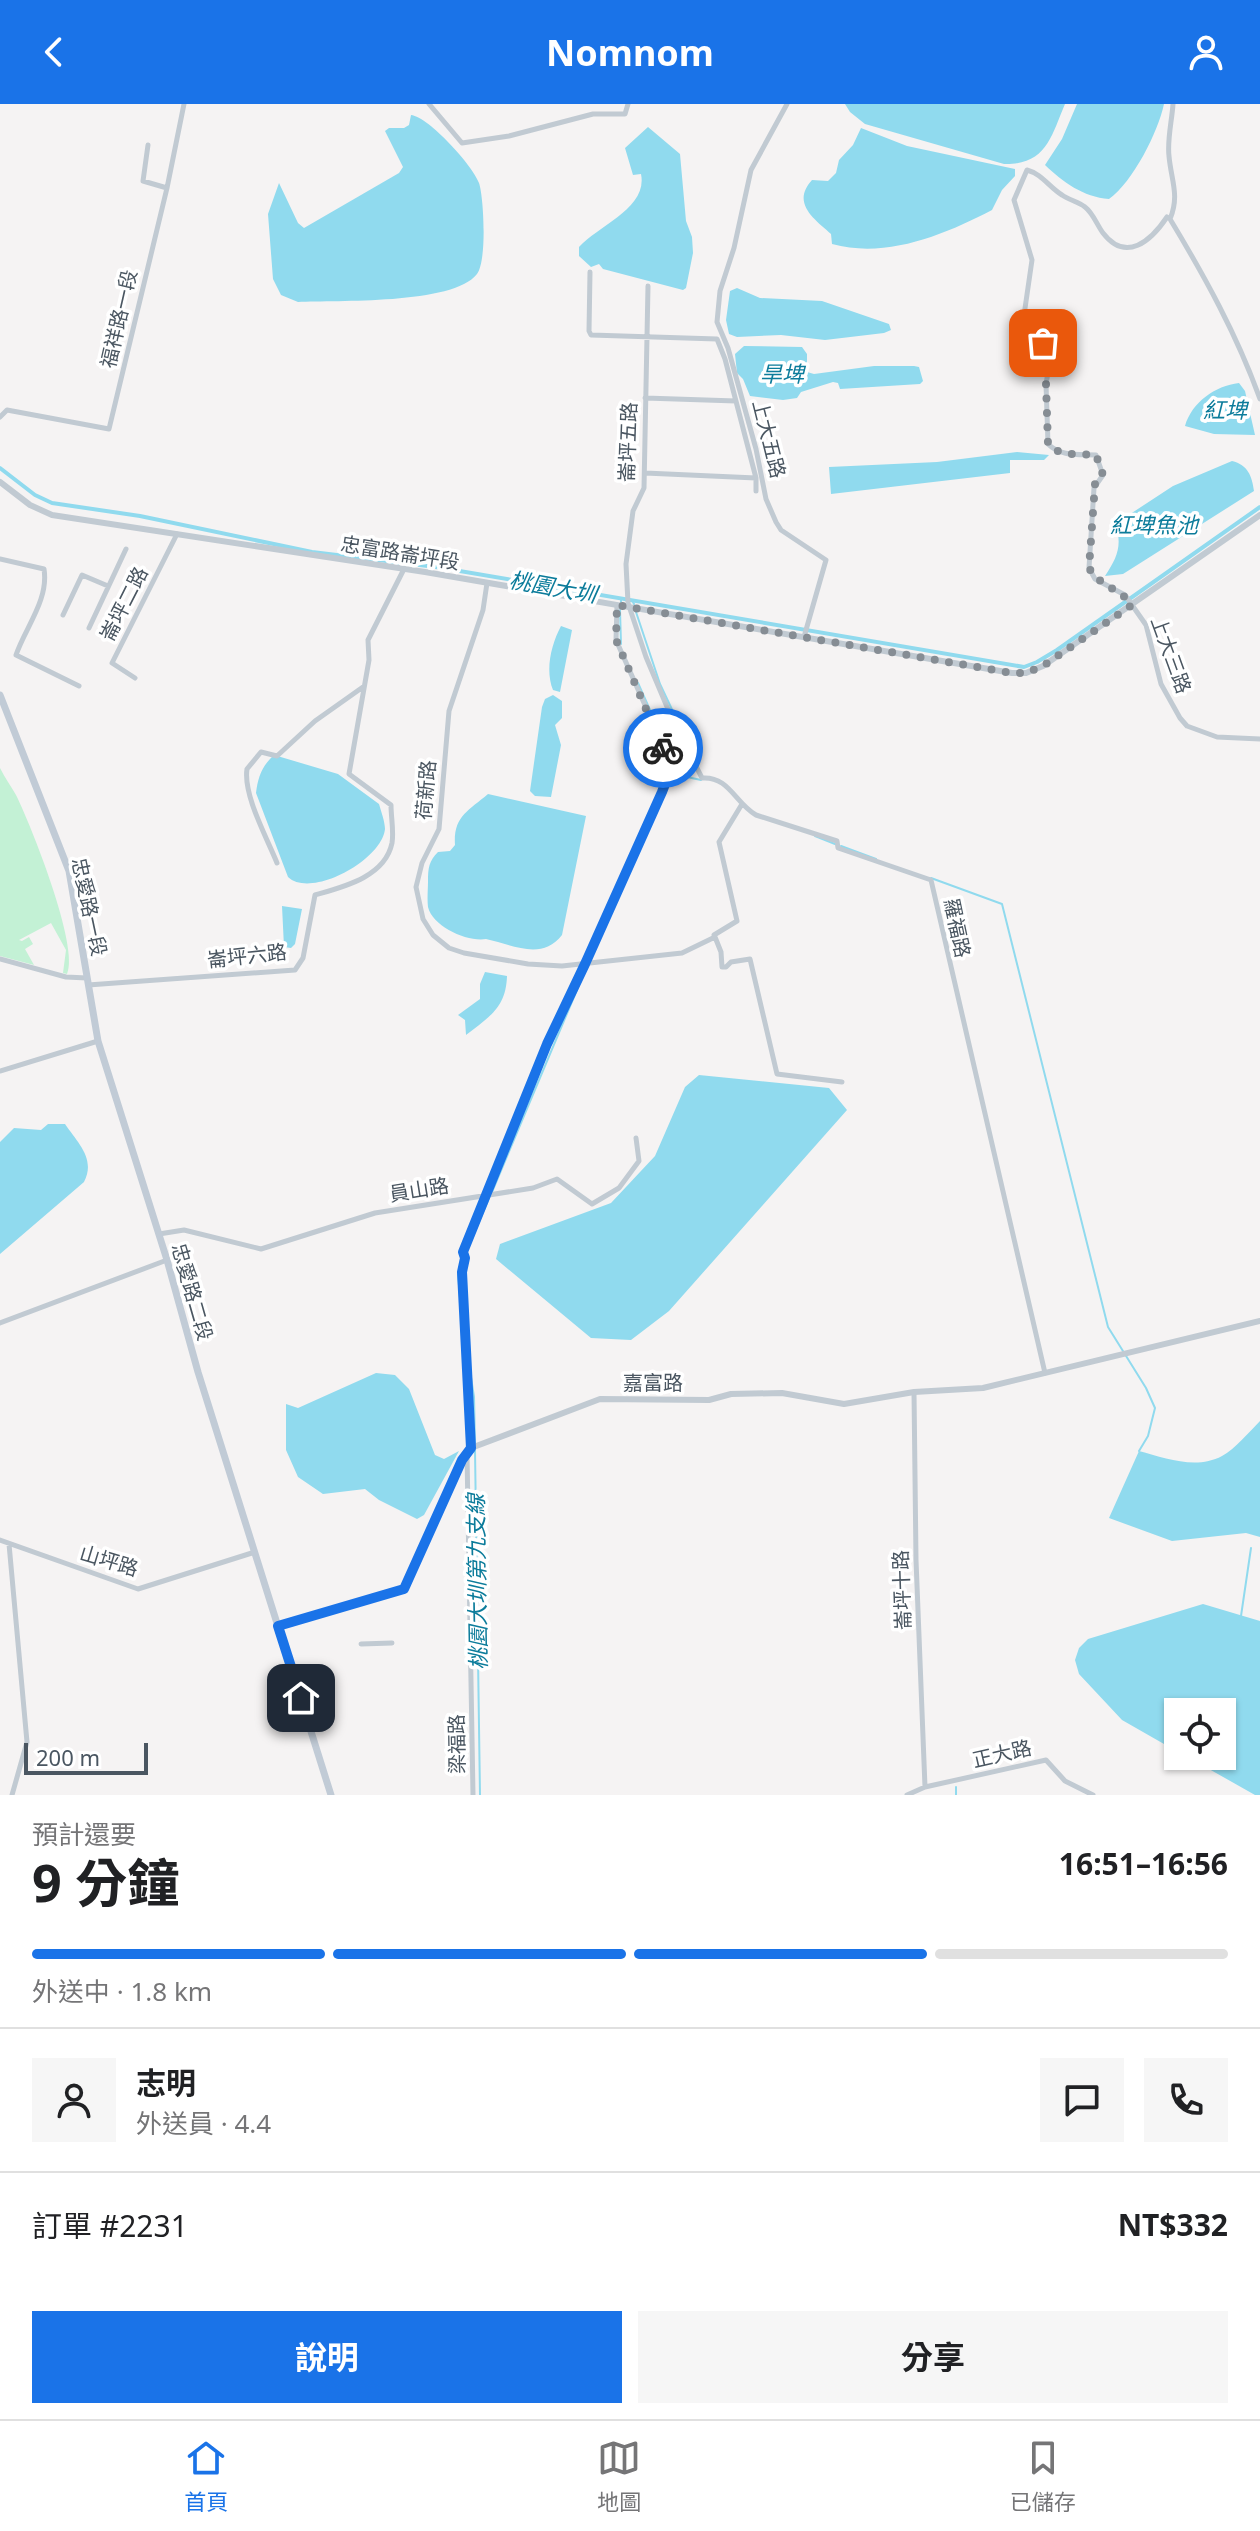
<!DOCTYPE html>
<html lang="zh-TW">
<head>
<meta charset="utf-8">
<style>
  :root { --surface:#fff; --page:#f6f6f6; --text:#202124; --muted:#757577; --line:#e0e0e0; --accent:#1a73e8 }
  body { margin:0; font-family:"Noto Sans","Noto Sans TC",sans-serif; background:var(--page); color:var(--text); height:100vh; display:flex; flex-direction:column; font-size:30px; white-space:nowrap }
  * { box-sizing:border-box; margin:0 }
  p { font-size:26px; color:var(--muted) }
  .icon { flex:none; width:44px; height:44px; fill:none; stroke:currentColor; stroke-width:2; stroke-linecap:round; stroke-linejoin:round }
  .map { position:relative; height:1691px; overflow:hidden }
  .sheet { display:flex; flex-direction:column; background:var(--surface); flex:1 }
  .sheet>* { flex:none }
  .tools { position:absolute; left:1164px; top:1594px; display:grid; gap:16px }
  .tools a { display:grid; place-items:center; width:72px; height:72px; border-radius:0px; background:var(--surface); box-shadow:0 2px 6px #0004; font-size:40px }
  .scale { position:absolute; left:24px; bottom:20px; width:124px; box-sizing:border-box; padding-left:8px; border:4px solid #4a5661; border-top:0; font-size:22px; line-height:28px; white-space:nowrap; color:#4a5661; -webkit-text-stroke:6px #fff; paint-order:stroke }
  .pin { position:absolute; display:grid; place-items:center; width:68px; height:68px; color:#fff; margin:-34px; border-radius:16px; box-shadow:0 4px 12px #0006 }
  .courier { position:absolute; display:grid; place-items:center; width:80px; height:80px; margin:-40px; border:6px solid #1a73e8; border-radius:50%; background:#fff; color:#222; box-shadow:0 2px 10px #0007 }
  .overview em { font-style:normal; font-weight:700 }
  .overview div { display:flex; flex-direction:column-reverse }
  .overview { display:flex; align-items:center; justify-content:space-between; height:136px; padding:0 32px }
  h1 { font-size:52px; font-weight:700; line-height:60px }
  .bar { display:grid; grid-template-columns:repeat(4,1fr); gap:12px 8px; align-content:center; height:96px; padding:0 32px }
  .bar i { height:10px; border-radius:6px; background:var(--line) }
  .bar .on { background:var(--accent) }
  .bar p { grid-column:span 4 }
  .line { display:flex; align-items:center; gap:20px; padding:0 32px; border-top:2px solid var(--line) }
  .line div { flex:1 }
  .round { display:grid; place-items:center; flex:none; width:84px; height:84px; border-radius:0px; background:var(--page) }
  .cta { display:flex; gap:16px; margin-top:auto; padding:16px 32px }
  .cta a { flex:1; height:92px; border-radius:0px; background:var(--accent); color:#fff; font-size:32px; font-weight:700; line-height:92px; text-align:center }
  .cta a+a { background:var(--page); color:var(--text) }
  header { display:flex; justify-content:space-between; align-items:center; height:104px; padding:0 32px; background:var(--accent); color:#fff; font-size:36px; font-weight:700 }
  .menu { display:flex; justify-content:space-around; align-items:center; height:112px; border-top:2px solid var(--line); background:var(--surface); font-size:22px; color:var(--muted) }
  .menu a { display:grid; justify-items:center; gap:4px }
  .menu .on { color:var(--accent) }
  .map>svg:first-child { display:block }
</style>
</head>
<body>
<header><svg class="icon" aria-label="back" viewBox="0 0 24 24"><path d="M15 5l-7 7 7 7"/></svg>Nomnom<svg class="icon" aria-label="person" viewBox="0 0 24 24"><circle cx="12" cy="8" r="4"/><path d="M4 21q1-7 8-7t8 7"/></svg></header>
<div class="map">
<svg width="1260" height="1691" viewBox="0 0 1260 1691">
  <rect width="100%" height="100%" fill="#f5f3f3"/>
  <path fill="#c3f1d5" d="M0,664C5,674 11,682 16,691C31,721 80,844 67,870L63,869L66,846L51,819L19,836L22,837L29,833L33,840L25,845L34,861L0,852Z"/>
  <path fill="#90daee" d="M845,0H1065C1051,33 1046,61 1004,60L865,20L850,8Z
    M1077,0H1164C1158,28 1133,78 1109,95C1083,93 1063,78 1045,61L1062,35Z
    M411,11C429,13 473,62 479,79C484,94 487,157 477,170C453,201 336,196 298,198L281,191L273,175L268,110L279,79L298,119L304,124L399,69L403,63L385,27L389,24H404L409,21Z
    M648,23L680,50L686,117L692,133L693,149L686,184L683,186L603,165L599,160L591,163L579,152V143C599,121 648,104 641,70L633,71L625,44Z
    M861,24L907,42L1015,65V72L1002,86L992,106C944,131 886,155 832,140L831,130C814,115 791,99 812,76L828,77L836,69L839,56L853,41Z
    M737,184L760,194L822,197L889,220L891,226L884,229L825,236L781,231L737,233L729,230L726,216L730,187Z
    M744,242L802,243L807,250V268L814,270L874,262H914L919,263L923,277L920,280L840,285L838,279L833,278L801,288L797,294L783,296L750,292L743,275L737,269L735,250Z
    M1239,279L1245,287L1255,331L1214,330L1185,322C1192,298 1215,282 1239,279Z
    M1017,348L1049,351L1044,356H1010V369L831,390L829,363L937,358Z
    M1232,357C1248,361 1252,372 1254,387L1123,470L1105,472C1117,454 1123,441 1115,420L1173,382Z
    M561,522L572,526L560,588L553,586C545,566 551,541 561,522Z
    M553,591L562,597V614L555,621L561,641L551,693L535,692L530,687L542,603L545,595Z
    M274,651L338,670L379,700C381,707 385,718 385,725C382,756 311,795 288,773L256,689C258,673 262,662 274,651Z
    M488,690L586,712L562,831C542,857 513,841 486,835C467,838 433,823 428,803C427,795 428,785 428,777C428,764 429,757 438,748L450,747L455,741C453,713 468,707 488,690Z
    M282,802L302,805L295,840L291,844L284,843Z
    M485,868L507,872C506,904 489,913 466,931L465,916L458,911L480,895V880Z
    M699,971L829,984L847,1006L669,1207L631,1236L591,1234L496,1155L500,1140L611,1099L655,1052L685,983Z
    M48,1020H65C78,1039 96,1055 84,1078L0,1150V1038L14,1024L41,1026Z
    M376,1269L395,1271L409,1285L435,1351L444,1355L459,1347L424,1411L417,1415L379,1396L365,1385L323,1390L298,1373L286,1346V1300L298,1304Z
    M1260,1317V1433L1246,1429L1172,1437L1109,1414L1139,1347C1165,1354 1196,1366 1222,1352C1235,1345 1249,1328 1260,1317Z
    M1203,1500L1260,1517V1691H1255L1186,1652H1222V1608H1178V1648L1122,1616L1079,1570L1075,1556L1079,1544L1088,1535Z"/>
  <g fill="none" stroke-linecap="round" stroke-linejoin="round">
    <path stroke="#90daee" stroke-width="2" d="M621,498V496
      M633,498L634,500
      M620,506L621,540
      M636,508L660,580L693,650
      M638,579L671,653
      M673,670L701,676
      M815,732L835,740
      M841,742L876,755
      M931,774L1002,800L1108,1223L1146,1284L1155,1304L1148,1332L1139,1347
      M590,856L642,738
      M492,1088L587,862
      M465,1151L489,1094
      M462,1156L458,1170L463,1229
      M470,1267L474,1293L475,1340
      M475,1346L480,1691
      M1241,1512L1251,1444
      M956,1683V1691"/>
    <path stroke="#90daee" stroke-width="4" d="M0,364L35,391L52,399L140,412L312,448L436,463L1024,563L1037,558L1057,546L1260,403"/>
    <path stroke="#c1cad2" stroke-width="5" d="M429,0L462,39L509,32L593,10H625L628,0
      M787,0L751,66L734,144L720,187L717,218L728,244L756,345L766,395L776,418L781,426L826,456L804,533
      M1173,0C1172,16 1167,36 1169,52C1171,76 1180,91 1170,115C1205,173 1237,231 1260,295
      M148,41L143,77L167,84
      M1170,115L1167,113C1151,137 1126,159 1103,129C1097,121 1093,109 1085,103C1079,98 1069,96 1062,91C1049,83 1042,70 1027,66L1014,96L1032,156L1022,225L1035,231L1051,251L1046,280L1048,340C1061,353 1079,350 1096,351L1103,371L1094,384L1089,464L1095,475L1125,491L1146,521L1161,580L1180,614L1187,622L1217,633L1260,635
      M590,168L589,227L591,231L717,235L725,255L756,374V387
      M648,182L644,384L633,407L626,460L628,499L646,553L673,617L702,674C729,672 735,699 756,711L837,737L838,744L841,745L931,776L1045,1269
      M645,294L736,297
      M0,313L7,306L109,325L167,84L184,0
      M645,369L756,374
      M0,455L44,465C49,496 25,524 16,551L79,582
      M487,479L483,506L449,607L439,725L422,759L416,783L423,815L433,831L449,844L464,849L528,860L562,862L682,849L715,833L714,831L737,817L719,738L742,700
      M63,511L82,471L108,482
      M89,524L126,445
      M135,574L112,559L177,430
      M277,759C267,734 243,691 247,665L261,648L277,652L315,617L363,583
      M715,833L721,848L722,863H726L731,858L750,855L777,970L842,978
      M0,855L66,873L87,874
      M88,881L295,866L303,854L315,791C343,783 385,773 392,739C394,728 391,713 391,701L349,670L369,556L368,536L404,465
      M0,967L98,937
      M159,1130L184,1126L261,1145L375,1109L533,1084L557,1075L592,1100L619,1084L639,1057L636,1034
      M0,1219L167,1156
      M914,1288L916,1456L925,1683
      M471,1344L462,1168L465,1154L463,1148L547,940L585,860L669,670V655L616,536L617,501
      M467,1350L473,1691
      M0,1436L138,1485L255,1448
      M9,1440L27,1638L12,1691
      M361,1540L392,1539
      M907,1691L925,1683L1046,1656L1065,1677L1093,1691"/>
    <path stroke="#c1cad2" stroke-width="6" d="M0,378L30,401L52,411L425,468L1012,569H1026L1043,562L1260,411
      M278,1522L404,1485L462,1356L471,1344L600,1295L709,1296L731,1290L782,1289L844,1300L914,1288L983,1284L1260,1217"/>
    <path stroke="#c1cbd6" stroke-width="7" d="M0,591L69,767L98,937L167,1156L198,1268L331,1691"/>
  </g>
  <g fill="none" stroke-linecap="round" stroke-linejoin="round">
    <path stroke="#868d94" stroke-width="8" stroke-dasharray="0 14.4" d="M663,644L616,536L617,501L1012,569H1026L1043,562L1132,501C1120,484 1100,483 1089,464L1095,380L1103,371L1096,351C1079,349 1061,354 1048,340L1046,280L1051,251L1043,239"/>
    <path stroke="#1a73e8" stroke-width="10" d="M301,1594L278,1522L404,1485L462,1356L471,1344L462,1168L465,1154L463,1148L547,940L585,860L662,688C669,671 672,661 663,644"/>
  </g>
  <g text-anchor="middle" stroke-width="7" stroke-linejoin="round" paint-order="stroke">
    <g font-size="20" fill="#4a5661" stroke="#fff">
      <text transform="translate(119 215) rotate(-77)" y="7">福祥路一段</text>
      <text transform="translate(769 335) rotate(76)" y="7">上大五路</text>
      <text transform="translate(628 338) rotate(-88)" y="7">崙坪五路</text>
      <text transform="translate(400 449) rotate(9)" y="7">忠富路崙坪段</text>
      <text transform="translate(124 500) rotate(-63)" y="7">崙坪二路</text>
      <text transform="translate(1171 551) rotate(70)" y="7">上大三路</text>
      <text transform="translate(426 686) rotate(-85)" y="7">荷新路</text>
      <text transform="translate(89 803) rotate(78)" y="7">忠愛路一段</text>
      <text transform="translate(957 824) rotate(78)" y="7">羅福路</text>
      <text transform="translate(247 852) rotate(-6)" y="7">崙坪六路</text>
      <text transform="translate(419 1086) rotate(-9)" y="7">員山路</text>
      <text transform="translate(192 1188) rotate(74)" y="7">忠愛路二段</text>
      <text x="653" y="1286">嘉富路</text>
      <text transform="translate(109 1457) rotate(17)" y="7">山坪路</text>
      <text transform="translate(902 1486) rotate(-92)" y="7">崙坪十路</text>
      <text transform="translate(457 1640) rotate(-91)" y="7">梁福路</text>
      <text transform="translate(1002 1650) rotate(-13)" y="7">正大路</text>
    </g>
    <g font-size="22" font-style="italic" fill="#0c7c9b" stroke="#fff">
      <text x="782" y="278">旱埤</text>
      <text x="1225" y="314">紅埤</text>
      <text x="1154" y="429">紅埤魚池</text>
      <text transform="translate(553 483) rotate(10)" y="8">桃園大圳</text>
      <text transform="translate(477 1478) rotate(-91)" y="8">桃園大圳第九支線</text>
    </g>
  </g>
</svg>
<div class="tools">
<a><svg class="icon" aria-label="locate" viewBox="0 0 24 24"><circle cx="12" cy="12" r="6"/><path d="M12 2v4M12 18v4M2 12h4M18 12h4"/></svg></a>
</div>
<div class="scale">200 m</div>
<div class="pin" style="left:1043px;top:239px;background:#ea580c"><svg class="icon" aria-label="bag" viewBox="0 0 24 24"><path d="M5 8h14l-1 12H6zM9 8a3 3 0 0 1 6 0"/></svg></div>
<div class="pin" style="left:301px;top:1594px;background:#1f2937"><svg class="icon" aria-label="home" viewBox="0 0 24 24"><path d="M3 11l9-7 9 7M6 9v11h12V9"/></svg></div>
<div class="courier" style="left:663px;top:644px"><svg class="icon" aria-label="bike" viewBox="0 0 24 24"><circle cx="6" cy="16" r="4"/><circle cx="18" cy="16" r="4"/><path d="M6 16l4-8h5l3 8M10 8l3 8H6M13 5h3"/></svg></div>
</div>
<section class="sheet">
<div class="overview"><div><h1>9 分鐘</h1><p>預計還要</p></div><em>16:51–16:56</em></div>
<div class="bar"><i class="on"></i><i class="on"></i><i class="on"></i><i></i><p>外送中 · 1.8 km</p></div>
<div class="line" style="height:144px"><a class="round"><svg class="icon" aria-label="person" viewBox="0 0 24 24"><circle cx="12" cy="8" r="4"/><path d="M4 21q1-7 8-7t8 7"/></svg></a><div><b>志明</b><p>外送員 · 4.4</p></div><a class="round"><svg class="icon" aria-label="chat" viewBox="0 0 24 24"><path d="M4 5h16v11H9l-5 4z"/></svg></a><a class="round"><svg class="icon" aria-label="phone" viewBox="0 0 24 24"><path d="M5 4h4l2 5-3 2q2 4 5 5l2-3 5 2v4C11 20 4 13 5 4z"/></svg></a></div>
<div class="line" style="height:104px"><div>訂單 #2231</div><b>NT$332</b></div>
<div class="cta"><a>說明</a><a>分享</a></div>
</section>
<nav class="menu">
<a class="on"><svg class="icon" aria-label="home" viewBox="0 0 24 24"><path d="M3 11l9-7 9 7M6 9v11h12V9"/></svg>首頁</a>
<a><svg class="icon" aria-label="map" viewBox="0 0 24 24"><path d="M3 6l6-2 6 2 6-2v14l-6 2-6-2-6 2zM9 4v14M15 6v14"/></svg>地圖</a>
<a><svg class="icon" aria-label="saved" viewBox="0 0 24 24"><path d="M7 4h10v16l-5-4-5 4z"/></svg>已儲存</a>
</nav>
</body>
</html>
